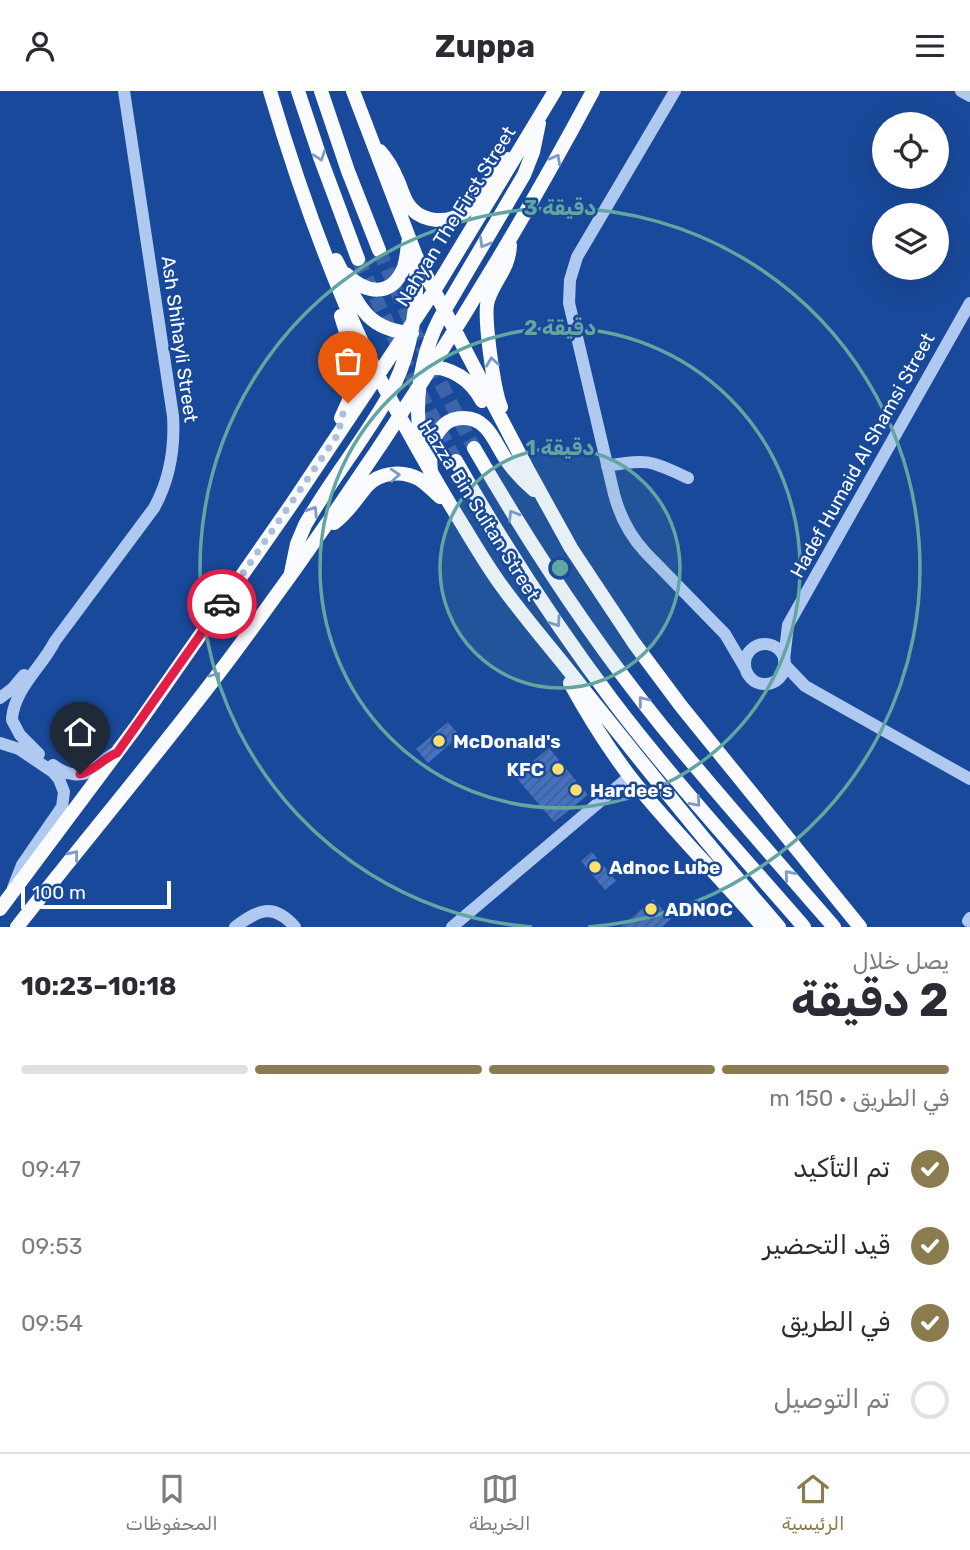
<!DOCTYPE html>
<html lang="ar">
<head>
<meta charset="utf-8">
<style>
  :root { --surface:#fff; --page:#f2f2f3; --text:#2b2b33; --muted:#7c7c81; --line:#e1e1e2; --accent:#8a7c4e }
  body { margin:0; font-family:Rubik,"Noto Sans Arabic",sans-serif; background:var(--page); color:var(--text); direction:rtl; height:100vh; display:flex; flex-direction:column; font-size:26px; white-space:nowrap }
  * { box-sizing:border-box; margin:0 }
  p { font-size:23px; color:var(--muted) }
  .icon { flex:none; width:38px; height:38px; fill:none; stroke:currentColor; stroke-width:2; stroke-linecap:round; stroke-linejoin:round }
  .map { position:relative; height:836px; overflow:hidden; direction:ltr }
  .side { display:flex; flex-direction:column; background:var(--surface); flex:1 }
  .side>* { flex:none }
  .controls { position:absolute; left:872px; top:21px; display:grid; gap:14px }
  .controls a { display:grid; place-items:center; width:77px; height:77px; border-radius:50%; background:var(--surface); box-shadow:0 7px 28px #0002; font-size:35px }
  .scale { position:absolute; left:21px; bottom:18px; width:150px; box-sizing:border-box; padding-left:7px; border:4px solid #fff; border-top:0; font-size:19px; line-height:24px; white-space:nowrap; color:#fff; -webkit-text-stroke:5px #19499a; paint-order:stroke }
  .pin { position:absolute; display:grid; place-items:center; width:60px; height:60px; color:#fff; margin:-72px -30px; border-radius:50% 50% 50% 0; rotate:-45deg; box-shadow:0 0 7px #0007 }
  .pin .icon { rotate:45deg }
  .courier { position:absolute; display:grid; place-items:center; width:70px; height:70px; margin:-35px; border:5px solid #e11d48; border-radius:50%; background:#fff; color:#222; box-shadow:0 2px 9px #0007 }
  .summary em { font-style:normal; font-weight:700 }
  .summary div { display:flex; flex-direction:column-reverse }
  .summary { display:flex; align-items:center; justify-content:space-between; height:119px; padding:0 21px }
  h1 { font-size:46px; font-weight:700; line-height:52px }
  .bar { display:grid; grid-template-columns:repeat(4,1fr); gap:10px 7px; align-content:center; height:84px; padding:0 21px }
  .bar i { height:9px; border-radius:5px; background:var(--line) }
  .bar .current { background:var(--accent) }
  .bar p { grid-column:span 4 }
  ol { padding:0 21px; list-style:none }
  li { display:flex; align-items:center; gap:21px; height:77px }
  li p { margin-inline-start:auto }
  li .icon { padding:7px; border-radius:50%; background:var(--accent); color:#fff; stroke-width:4 }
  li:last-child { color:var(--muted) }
  li i { width:38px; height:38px; border:4px solid var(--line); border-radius:50% }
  header { display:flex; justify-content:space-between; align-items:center; height:91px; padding:0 21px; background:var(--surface); font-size:32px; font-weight:700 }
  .tabs { display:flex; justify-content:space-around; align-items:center; height:98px; border-top:2px solid var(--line); background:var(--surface); font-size:19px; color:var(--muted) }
  .tabs a { display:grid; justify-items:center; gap:4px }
  .tabs .current { color:var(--accent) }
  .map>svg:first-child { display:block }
</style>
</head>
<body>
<header><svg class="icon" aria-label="menu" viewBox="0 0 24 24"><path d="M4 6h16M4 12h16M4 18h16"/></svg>Zuppa<svg class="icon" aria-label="person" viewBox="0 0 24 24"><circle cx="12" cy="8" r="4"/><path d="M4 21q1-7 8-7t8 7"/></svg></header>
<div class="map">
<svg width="970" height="836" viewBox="0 0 970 836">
  <defs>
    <pattern id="building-hatch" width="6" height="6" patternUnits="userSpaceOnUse" patternTransform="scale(1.75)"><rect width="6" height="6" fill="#4272c1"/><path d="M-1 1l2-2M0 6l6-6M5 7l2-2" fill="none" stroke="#475f86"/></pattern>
  </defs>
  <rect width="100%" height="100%" fill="#19499a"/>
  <path fill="url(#building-hatch)" d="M448,631L460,645L428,672L416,658Z
    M549,657L588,704L554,731L515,685Z
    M592,761L616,790L605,799L581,770Z
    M653,808L671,828L662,836H621Z"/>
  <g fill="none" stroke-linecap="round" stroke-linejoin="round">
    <path stroke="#3c64a9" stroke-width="14" stroke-dasharray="14 7" stroke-linecap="butt" d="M379,159L414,240L474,357
      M358,168L414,290L456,370"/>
    <path stroke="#afc9f1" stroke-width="12" d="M675,0L577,166L570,189L569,212L614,403C620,426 629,444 646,462L725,543L745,577
      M961,0L970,5
      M607,375C647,367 651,370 688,387
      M745 573a20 20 0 1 1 40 0a20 20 0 1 1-40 0Z
      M784,569L788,534L970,212
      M784,573L805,595L970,688
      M0,607L13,597L24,584
      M12,627C15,597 42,576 55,550L154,417C170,388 175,358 173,325L124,0
      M12,629L20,644L39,663
      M0,652L19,658L53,681L59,688L64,701L62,716L22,774L13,797
      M53,674C66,684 82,688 95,677C102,672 106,667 113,663
      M968,830L970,827
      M235,836C258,819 273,811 295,836
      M452,836L630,685"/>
    <path stroke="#fafbff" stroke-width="14" d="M270,0C296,88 328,179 367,262C393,315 421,365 451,415C466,439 480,464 496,487C523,526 555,561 584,599C648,679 712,759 779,836
      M298,0L320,66L358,168
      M321,0L348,80L379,159
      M353,0L416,165L529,381L571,457L634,552L681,615L860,836
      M380,60C387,68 393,78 397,88C401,96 403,106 408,113C413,121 421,126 430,128C474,137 481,91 507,68
      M336,169C356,206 361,239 412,242
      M346,183C366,203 392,207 404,176C407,167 407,157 409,148
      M425,275C451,276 470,287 482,310
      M501,316C494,300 483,224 488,209C495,188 509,178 510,154
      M341,327L350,307L353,297L350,254L341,225
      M421,357C414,312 419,268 440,227L524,84L533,61L539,32
      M474,357C530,454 591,547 661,634C717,703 776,769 834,836
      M456,370C503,453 555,533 612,609C672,688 739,761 804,836
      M431,380C429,364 431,346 444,334C449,329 456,327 464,327C487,327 494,350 505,367C513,379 523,390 534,399
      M334,432C348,422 356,408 367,395C380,381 402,379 419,388C427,393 433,400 440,406
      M291,482L297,453L305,434C330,390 363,350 388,306C411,265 418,216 416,170
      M570,592C588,625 608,657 631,687C672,739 720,786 763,836
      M0,818L136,636L291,414L434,200L555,0
      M17,836C89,744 164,656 234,562C367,383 488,197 593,0"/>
  </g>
  <defs><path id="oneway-chevron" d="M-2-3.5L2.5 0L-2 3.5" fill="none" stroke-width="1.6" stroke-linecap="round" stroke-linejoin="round" transform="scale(1.75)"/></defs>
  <g stroke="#7e99c7">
    <use href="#oneway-chevron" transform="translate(320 65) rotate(71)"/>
    <use href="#oneway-chevron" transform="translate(556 68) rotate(-61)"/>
    <use href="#oneway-chevron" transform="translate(484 152) rotate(120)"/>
    <use href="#oneway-chevron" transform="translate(492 271) rotate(-98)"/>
    <use href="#oneway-chevron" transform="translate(395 384) rotate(-3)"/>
    <use href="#oneway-chevron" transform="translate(313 420) rotate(-57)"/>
    <use href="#oneway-chevron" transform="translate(513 424) rotate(-121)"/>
    <use href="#oneway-chevron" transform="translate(556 531) rotate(55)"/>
    <use href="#oneway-chevron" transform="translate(216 586) rotate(-53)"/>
    <use href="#oneway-chevron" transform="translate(643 610) rotate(-128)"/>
    <use href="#oneway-chevron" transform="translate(696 711) rotate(49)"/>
    <use href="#oneway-chevron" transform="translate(74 764) rotate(-51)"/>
    <use href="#oneway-chevron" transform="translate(789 784) rotate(-131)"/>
  </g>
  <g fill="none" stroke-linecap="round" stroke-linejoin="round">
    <path stroke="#aebfdc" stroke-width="7" stroke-dasharray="0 12.6" d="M222,513L339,342L341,327L348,312"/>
    <path stroke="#e11d48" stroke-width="9" d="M80,683C95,680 103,667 117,662L222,513"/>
  </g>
  <circle cx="560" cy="477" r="120" fill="#63a6a1" fill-opacity=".12"/>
  <g fill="none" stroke="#63a6a1" stroke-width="3.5">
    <circle cx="560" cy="477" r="120"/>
    <circle cx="560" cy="477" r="240"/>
    <path d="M532 836A360 360 0 1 1 588 836"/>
  </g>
  <g fill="#ffdf70" stroke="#19499a" stroke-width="2.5">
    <circle cx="439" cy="650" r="7"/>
    <circle cx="558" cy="678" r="7"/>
    <circle cx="576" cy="699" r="7"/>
    <circle cx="595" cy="776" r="7"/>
    <circle cx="651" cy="818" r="7"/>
  </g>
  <g text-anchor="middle" stroke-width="5" stroke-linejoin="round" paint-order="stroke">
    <g font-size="19" fill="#fff" stroke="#19499a">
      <text transform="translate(455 125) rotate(-58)" y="7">Nahyan The First Street</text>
      <text transform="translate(180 248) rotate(82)" y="7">Ash Shihayli Street</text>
      <text transform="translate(862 364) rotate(-61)" y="7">Hadef Humaid Al Shamsi Street</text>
      <text transform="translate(480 419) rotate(58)" y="7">Hazza Bin Sultan Street</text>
    </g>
    <g font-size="19" font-weight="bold" fill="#fff" stroke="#19499a" text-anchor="start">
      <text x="453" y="657">McDonald's</text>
      <text x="544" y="685" text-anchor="end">KFC</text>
      <text x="590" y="706">Hardee's</text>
      <text x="609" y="783">Adnoc Lube</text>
      <text x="665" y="825">ADNOC</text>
    </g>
  </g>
  <circle cx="560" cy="477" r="10" fill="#63a6a1" stroke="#19499a" stroke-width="3.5"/>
  <g font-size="21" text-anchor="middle" font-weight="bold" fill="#63a6a1" stroke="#19499a" stroke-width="5" stroke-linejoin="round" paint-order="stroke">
    <text x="560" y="124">3 دقيقة</text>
    <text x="560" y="244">2 دقيقة</text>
    <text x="560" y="364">1 دقيقة</text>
  </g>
</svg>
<div class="controls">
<a><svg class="icon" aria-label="locate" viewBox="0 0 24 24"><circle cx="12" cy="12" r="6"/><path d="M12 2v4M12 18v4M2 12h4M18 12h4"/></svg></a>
<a><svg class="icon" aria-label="layers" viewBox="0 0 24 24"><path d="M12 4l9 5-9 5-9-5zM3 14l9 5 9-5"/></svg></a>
</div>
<div class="scale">100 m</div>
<div class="pin" style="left:348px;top:312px;background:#ea580c"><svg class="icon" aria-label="bag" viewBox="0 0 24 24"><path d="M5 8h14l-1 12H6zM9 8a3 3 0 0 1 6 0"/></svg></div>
<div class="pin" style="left:80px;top:683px;background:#1f2937"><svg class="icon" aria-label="home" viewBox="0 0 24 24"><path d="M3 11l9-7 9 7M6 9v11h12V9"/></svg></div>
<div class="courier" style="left:222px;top:513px"><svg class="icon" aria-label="car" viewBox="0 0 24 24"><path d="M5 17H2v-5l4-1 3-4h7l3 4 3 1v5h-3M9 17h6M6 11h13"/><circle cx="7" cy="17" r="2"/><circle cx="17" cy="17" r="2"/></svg></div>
</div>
<section class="side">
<div class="summary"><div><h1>2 دقيقة</h1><p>يصل خلال</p></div><em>10:18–10:23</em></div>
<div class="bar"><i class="current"></i><i class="current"></i><i class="current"></i><i></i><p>في الطريق · 150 m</p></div>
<ol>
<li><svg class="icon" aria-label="check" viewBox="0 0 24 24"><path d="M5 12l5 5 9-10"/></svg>تم التأكيد<p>09:47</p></li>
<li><svg class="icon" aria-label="check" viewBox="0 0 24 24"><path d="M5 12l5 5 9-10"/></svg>قيد التحضير<p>09:53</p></li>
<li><svg class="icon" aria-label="check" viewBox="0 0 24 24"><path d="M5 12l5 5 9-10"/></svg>في الطريق<p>09:54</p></li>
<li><i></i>تم التوصيل</li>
</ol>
</section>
<nav class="tabs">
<a class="current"><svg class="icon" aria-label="home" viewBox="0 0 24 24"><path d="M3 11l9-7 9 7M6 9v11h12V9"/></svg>الرئيسية</a>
<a><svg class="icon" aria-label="map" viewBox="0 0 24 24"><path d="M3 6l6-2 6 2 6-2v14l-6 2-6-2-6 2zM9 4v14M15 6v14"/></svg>الخريطة</a>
<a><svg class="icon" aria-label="saved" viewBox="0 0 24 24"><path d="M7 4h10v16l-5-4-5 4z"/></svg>المحفوظات</a>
</nav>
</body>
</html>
